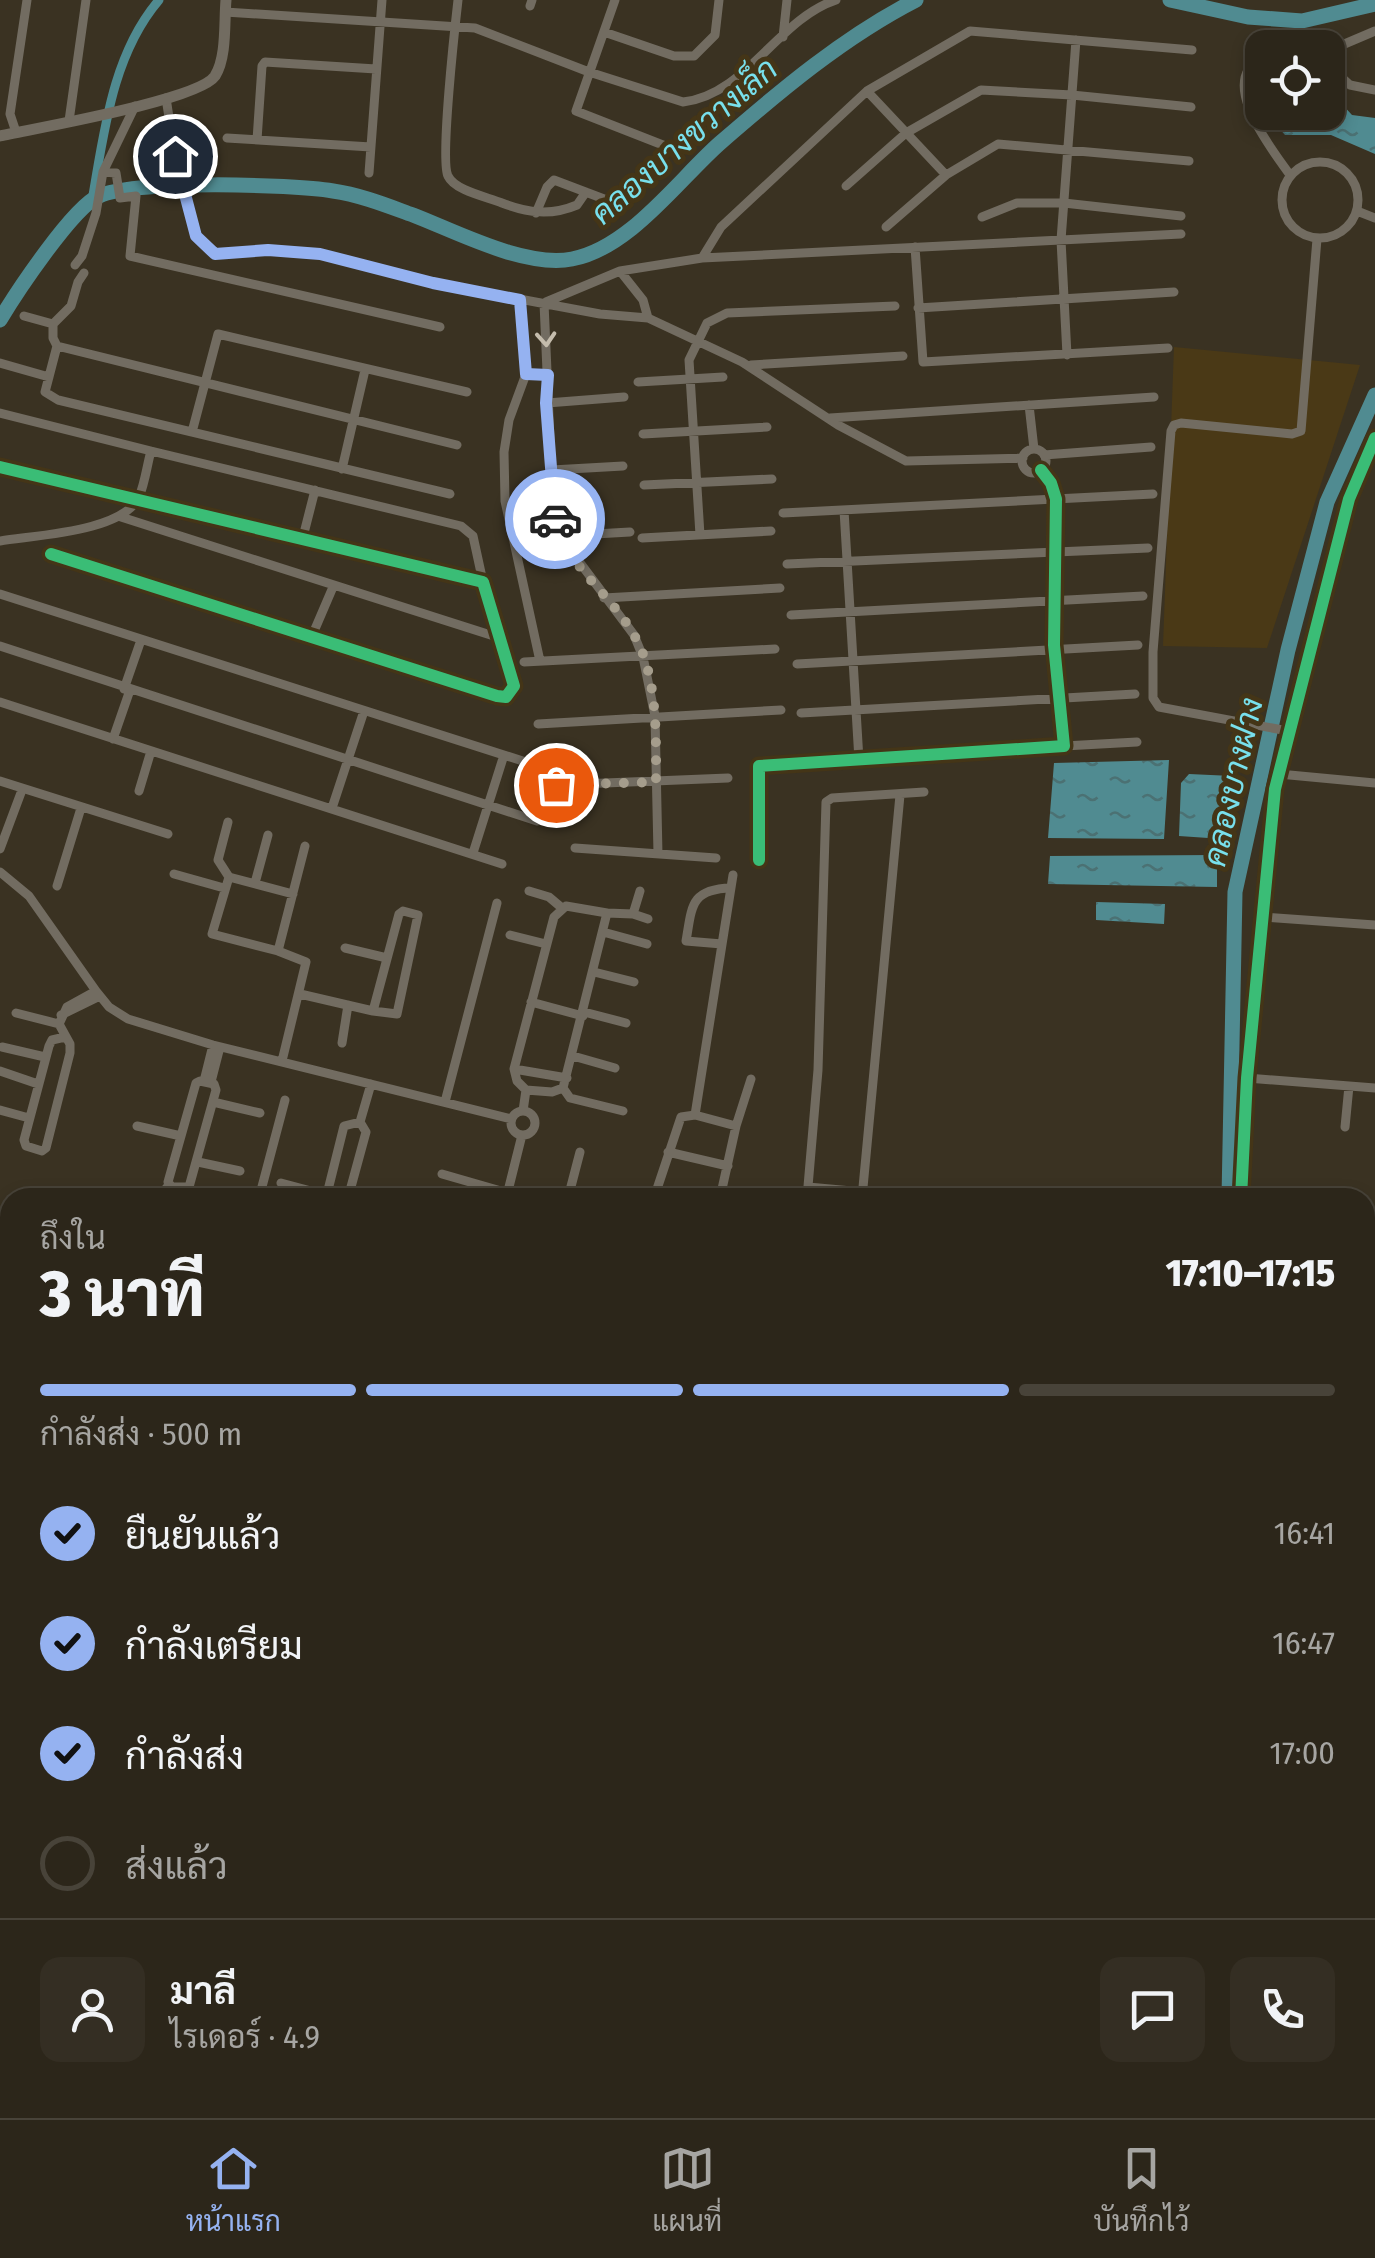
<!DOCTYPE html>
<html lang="th">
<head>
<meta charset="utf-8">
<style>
  :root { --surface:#2c261a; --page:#342e23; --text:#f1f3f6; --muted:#a6a5a2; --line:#484339; --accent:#95b2f1 }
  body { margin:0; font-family:"Fira Sans Condensed",Sarabun,sans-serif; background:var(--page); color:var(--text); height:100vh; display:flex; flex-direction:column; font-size:38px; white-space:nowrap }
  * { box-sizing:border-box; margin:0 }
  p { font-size:32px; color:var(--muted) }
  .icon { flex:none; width:55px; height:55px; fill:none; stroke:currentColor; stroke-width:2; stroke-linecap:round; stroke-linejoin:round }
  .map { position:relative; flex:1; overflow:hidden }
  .drawer { position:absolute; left:0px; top:1188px; width:1375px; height:932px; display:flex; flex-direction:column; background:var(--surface); border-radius:30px 30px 0 0; box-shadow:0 5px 15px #0003,0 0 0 2px var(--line) }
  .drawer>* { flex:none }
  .buttons { position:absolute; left:1245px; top:30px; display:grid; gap:20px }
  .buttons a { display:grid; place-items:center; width:100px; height:100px; border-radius:20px; background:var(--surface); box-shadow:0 5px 15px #0003,0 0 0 2px var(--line); font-size:50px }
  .pin { position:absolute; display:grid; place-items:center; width:85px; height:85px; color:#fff; margin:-42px; border:5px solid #fff; border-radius:50%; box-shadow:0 2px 10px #0007 }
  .courier { position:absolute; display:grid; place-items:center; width:100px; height:100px; margin:-50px; border:8px solid #95b2f1; border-radius:50%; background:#fff; color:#222; box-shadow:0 2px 12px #0007 }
  .summary em { font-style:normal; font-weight:800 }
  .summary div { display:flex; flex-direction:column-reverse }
  .summary { display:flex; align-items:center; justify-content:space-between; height:170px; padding:0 40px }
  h1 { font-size:65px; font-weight:800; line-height:75px }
  .bar { display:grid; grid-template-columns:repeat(4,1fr); gap:15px 10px; align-content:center; height:120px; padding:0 40px }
  .bar i { height:12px; border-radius:8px; background:var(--line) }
  .bar .selected { background:var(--accent) }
  .bar p { grid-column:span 4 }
  .line { display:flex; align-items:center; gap:25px; padding:0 40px; border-top:2px solid var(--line) }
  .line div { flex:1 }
  .round { display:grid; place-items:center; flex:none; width:105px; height:105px; border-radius:20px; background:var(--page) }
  ol { padding:0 40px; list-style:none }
  li { display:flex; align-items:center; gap:30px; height:110px }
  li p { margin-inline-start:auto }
  li .icon { padding:10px; border-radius:50%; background:var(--accent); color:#111; stroke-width:4 }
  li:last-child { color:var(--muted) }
  li i { width:55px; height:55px; border:5px solid var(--line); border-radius:50% }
  .tabs { display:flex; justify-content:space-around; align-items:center; height:140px; border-top:2px solid var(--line); background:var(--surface); font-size:28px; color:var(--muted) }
  .tabs a { display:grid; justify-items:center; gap:5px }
  .tabs .selected { color:var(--accent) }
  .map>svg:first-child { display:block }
</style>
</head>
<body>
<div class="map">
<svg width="1375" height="2118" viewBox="0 0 1375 2118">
  <defs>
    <pattern id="industrial-grid" width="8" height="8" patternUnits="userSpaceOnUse" patternTransform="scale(2.5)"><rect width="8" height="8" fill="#4a3916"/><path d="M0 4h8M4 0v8" fill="none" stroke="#645536"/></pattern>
    <pattern id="water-ripples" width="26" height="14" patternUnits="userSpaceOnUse" patternTransform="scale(2.5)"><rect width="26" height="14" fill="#508b91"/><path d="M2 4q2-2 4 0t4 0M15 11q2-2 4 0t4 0" fill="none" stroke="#4b7173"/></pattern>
  </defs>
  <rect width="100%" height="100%" fill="#3a3222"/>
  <path fill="#4a3916" d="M1174,347L1360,365L1267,648L1163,646Z"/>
  <path fill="url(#industrial-grid)" d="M0,2018H10V2110H399L397,2118H0Z"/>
  <path fill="url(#water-ripples)" d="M1328,89L1352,115L1375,118V154L1331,135H1285L1268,116L1267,113L1328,112Z
    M1169,760L1164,839L1048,838L1054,763Z
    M1189,774L1232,776L1223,839L1179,836L1181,783Z
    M1217,855V887L1048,884L1050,856Z
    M1096,902L1165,904L1164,924L1096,920Z
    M0,1953H10V2018H0Z"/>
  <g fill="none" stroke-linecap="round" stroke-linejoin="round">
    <path stroke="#508b91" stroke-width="9" d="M92,201C104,133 112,55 159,0
      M1365,2050L1375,2051
      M1364,2110L1365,2118
      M632,2118V2110"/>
    <path stroke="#508b91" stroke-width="15" d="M1170,0L1248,17L1302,21L1375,4
      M0,320C16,293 73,207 99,196C136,180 290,184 333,191C361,195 388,206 413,215C457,232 525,268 572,259C630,248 678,180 720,143C781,90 844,37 916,0
      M1229,1198L1235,892L1288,650L1327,502L1375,395"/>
    <path stroke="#726c61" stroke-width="9" d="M458,0C455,26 440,161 448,176C455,191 488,197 502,203C528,213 551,216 577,205L586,192
      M615,0L576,111L668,147
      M530,6L532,0
      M225,12L475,28L589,72L683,102C746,95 778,19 836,0
      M604,32L674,56H694L715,35L719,0
      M783,37L787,0
      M1328,51L1375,31
      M1262,58C1216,81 1272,149 1290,175
      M1328,65L1350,85L1375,90
      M867,91L946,175
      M166,98L175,156L196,236L215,254L269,250L320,254L433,283L600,314L648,318L643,300L620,271
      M69,121L86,0
      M16,132L10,114L27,0
      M227,138L371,147
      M257,140L262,66L265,62L376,69
      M1282 200a38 38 0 1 1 76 0a38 38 0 1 1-76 0Z
      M103,172L116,173L120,198L136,196L130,256L440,327
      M369,173L382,0
      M846,186L906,133L981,90L1072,95L1191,107
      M1357,211L1375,218
      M536,213L547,187L554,180L612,202
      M982,217L1017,203H1064L1181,216
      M886,227L946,175L998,144L1189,161
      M915,247L923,362L1168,348
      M702,258L721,227L867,91L970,31L1192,50
      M75,265L82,256L96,213L103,172L135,106
      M84,273L78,282L71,306L53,324V338L57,346L457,445
      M520,300L526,374L509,420L504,452L505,501L540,661
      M546,302L620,271L702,258L1181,234
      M544,303L553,508L560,536L634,635L643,657L655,716L658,854
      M918,308L1174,292
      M24,316L53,324
      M648,318L742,362L838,425L906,461L1023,458
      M57,346L45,392L58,400L450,494
      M1067,355L1061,240L1076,40
      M0,363L49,377
      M751,365L903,356
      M638,382L723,377
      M547,403L624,397
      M1029,405L1034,449
      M0,413L151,451
      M830,418L1154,397
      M192,432L218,334L467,392
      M643,434L767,427
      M1022 461a12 12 0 1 1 24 0a12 12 0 1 1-24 0Z
      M1044,455L1151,447
      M0,467L483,582L514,686L506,697L497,696L51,554
      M342,469L365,370
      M552,470L623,466
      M644,485L772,479
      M844,510L859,760
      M783,513L1153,494
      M121,517L500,638
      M700,535L689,360L707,323L727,313L895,306
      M560,536L630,532
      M303,537L315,490
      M642,538L771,531
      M0,541C36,535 122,532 139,497C145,483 147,465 151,451L461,526L473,536L483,582
      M787,564L1148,548
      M0,594L529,763
      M604,598L780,588
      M791,615L1143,596
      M312,636L333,587
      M0,646L537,821
      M524,662L775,649
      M797,664L1138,645
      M124,689L141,640
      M0,702L502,864
      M801,713L1135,694
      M538,724L781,710
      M1288,731L1159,707L1153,698V652L1171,431L1174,425L1181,423L1292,434L1301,431L1317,239
      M113,739L130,690
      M1064,746L1137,742
      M1279,774L1375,783
      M0,781L168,834
      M556,785L728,778
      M139,791L151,751
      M332,808L364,711
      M228,822L218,860L229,877
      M575,848L716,858
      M0,849L22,790
      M473,853L504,755
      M759,860V766L1064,746L1054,645L1056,499L1051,483L1041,470
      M0,872L29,896L96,991L109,1007L128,1019L213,1045L511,1119
      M174,874L224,888
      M255,883L268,835
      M57,886L81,808
      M529,891L549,897L562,908
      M607,913L633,914L648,919
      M633,914L640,891
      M1264,917L1375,925
      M603,932L647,944
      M510,935L546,944
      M722,944L686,941C692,907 690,889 731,888
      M345,948L387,958
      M278,951L305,846
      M594,972L634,982
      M300,994L373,1011L399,914L403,911L418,915L397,1014L373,1011
      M531,1002L583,1016
      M584,1012L626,1023
      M16,1013L59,1024L67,1007L96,991
      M61,1015L100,996
      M59,1024L70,1044V1053L46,1148L42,1151L26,1146L24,1140L49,1046L52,1040L65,1037
      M342,1043L348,1005
      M2,1047L45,1057
      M573,1056L615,1068
      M282,1061L306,962L278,951L212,934L229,877L293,894
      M514,1069L567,1078
      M0,1071L38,1084
      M1247,1078L1375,1088
      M200,1081L214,1084L216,1090L189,1187H172L168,1182L196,1083Z
      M204,1081L213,1045
      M211,1082L220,1047
      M563,1088L570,1098L623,1111
      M213,1102L260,1113
      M445,1102L497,903
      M0,1110L29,1118
      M523,1111L526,1090L517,1081L514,1069L554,917L566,906L607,913L563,1088L552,1092L526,1090
      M511 1123a12 12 0 1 1 24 0a12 12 0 1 1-24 0Z
      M695,1115L733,875
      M360,1122L371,1084
      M137,1126L181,1136
      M1345,1127L1349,1086
      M668,1152L728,1166
      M198,1162L240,1171
      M442,1174L508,1193
      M281,1183L326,1195
      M808,1187L863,1192
      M507,1195L522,1135
      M158,1198L169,1185
      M259,1198L285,1100
      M326,1198L344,1126L360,1122L366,1132L348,1198
      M568,1198L580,1152
      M654,1198L681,1117L695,1115L736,1126
      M720,1198L736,1126L751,1079
      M807,1198L818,1070L826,802L832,798L924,792
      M862,1198L900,795
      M1241,1198L1247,1078L1275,789L1349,499L1375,438
      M1365,1245L1375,1246
      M0,1657L10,1614
      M0,1713L10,1675
      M0,1736L10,1738
      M1121,2110V2118
      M1281,2110V2118
      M452,2118L453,2110
      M554,2118L555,2110
      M694,2118L695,2110"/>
    <path stroke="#726c61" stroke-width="11" d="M0,136C36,128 199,100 215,76C227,57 224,22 226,0"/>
    <g stroke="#443517" stroke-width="19">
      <path id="cycleway" d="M0,467L483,582L514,686L506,697L497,696L51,554
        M759,860V766L1064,746L1054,645L1056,499L1051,483L1041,470
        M1241,1198L1247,1078L1275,789L1349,499L1375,438"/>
    </g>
    <use href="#cycleway" stroke="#3abd76" stroke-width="12"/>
  </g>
  <defs><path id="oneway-chevron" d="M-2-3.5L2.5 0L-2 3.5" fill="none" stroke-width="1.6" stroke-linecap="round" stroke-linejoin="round" transform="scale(2.5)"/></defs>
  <use stroke="#c4bcac" href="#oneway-chevron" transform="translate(546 339) rotate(86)"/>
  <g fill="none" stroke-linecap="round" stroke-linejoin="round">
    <path stroke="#a59d8c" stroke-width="10" stroke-dasharray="0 18" d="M555,519C567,567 611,594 634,635C658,675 656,737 656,782L556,785"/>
    <path stroke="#95b2f1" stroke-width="12" d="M175,156L196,236L215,254L268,250L320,254L433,283L520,300L526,374L548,375L546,403L555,519"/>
  </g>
  <g text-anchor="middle" stroke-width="10" stroke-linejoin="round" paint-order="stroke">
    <g font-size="32" font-style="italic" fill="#78e0ec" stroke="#443517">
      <text transform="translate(684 141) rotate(-41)" y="11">คลองบางขวางเล็ก</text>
      <text transform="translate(1233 782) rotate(-77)" y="11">คลองบางฝาง</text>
    </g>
  </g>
</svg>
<div class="buttons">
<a><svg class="icon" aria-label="locate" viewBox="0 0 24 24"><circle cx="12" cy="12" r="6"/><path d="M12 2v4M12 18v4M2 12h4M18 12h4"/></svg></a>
</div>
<div class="pin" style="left:556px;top:785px;background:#ea580c"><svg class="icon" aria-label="bag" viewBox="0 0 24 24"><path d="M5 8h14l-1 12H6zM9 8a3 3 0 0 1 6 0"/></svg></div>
<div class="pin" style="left:175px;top:156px;background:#1f2937"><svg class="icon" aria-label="home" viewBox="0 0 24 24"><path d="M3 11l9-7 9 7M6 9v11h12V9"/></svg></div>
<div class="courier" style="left:555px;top:519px"><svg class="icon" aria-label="car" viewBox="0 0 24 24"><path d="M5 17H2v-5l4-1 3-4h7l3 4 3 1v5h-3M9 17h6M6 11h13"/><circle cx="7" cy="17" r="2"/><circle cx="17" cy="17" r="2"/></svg></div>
<section class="drawer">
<div class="summary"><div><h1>3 นาที</h1><p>ถึงใน</p></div><em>17:10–17:15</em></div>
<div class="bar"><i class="selected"></i><i class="selected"></i><i class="selected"></i><i></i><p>กำลังส่ง · 500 m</p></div>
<ol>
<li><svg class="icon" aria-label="check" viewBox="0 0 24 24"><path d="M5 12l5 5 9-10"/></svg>ยืนยันแล้ว<p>16:41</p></li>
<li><svg class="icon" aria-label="check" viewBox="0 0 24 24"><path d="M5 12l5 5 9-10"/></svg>กำลังเตรียม<p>16:47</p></li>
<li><svg class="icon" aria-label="check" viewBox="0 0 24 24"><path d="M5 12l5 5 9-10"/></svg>กำลังส่ง<p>17:00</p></li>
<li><i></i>ส่งแล้ว</li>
</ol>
<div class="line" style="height:180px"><a class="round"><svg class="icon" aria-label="person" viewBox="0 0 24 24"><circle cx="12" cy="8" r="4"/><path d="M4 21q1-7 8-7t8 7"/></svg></a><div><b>มาลี</b><p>ไรเดอร์ · 4.9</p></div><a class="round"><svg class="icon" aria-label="chat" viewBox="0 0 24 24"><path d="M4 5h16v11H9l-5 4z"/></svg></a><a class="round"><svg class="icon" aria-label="phone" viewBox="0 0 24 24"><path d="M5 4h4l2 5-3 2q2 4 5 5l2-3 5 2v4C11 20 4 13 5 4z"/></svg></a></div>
</section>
</div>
<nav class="tabs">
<a class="selected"><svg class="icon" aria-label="home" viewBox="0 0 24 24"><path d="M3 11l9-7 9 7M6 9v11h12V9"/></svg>หน้าแรก</a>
<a><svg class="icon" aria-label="map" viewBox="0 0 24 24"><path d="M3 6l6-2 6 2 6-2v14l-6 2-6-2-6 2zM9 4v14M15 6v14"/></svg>แผนที่</a>
<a><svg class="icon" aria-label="saved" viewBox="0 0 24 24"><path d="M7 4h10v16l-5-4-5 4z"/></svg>บันทึกไว้</a>
</nav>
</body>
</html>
